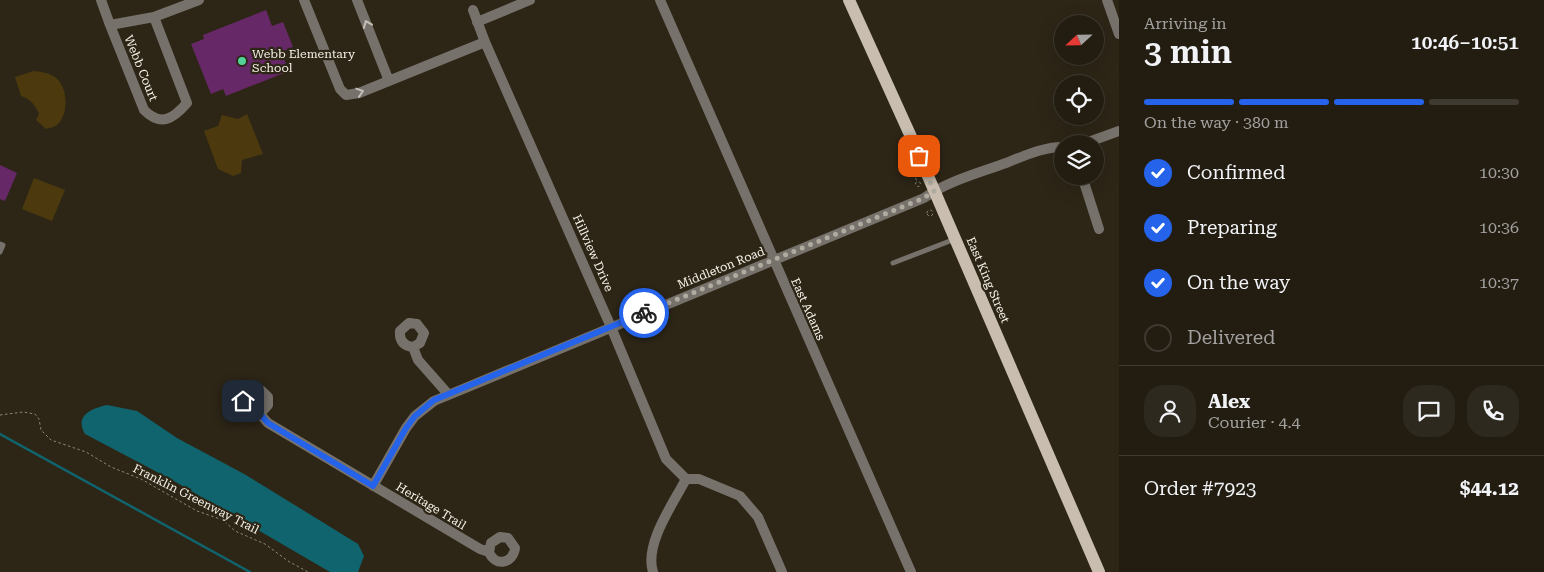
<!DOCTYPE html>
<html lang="en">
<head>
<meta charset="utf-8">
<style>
  :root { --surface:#221c11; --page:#2e291f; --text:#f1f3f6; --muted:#a2a19f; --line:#3f3a31; --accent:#2563eb }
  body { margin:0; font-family:"Roboto Serif",serif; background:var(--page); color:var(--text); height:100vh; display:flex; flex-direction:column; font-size:19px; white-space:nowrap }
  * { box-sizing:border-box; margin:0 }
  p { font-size:16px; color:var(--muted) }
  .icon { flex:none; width:28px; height:28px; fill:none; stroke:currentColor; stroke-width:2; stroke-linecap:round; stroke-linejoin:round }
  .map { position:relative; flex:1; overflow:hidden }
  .sheet { display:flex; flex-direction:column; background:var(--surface); width:425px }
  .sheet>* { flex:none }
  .needle { width:32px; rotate:248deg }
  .buttons { position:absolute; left:1054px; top:15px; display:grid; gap:10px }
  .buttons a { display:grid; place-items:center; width:50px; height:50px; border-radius:50%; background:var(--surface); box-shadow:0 5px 20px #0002,0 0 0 1px var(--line); font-size:25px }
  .pin { position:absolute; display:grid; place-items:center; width:42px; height:42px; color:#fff; margin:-21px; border-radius:10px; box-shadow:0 2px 8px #0006 }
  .courier { position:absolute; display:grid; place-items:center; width:50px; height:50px; margin:-25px; border:4px solid #2563eb; border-radius:50%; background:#fff; color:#222; box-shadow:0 1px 6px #0007 }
  .overview em { font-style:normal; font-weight:600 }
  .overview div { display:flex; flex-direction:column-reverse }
  .overview { display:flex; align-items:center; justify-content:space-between; height:85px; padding:0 25px }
  h1 { font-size:32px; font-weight:600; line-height:38px }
  .bar { display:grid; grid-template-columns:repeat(4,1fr); gap:8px 5px; align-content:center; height:60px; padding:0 25px }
  .bar i { height:6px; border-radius:4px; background:var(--line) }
  .bar .current { background:var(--accent) }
  .bar p { grid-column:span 4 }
  .line { display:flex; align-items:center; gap:12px; padding:0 25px; border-top:1px solid var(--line) }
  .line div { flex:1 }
  .round { display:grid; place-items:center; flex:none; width:52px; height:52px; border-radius:20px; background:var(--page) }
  ol { padding:0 25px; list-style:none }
  li { display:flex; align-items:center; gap:15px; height:55px }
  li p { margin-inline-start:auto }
  li .icon { padding:5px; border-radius:50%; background:var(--accent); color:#fff; stroke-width:4 }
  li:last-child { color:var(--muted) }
  li i { width:28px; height:28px; border:2px solid var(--line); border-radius:50% }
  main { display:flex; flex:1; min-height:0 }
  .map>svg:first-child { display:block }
</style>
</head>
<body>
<main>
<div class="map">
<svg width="1119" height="572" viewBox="0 0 1119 572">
  <rect width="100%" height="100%" fill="#2d2617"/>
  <path fill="#4c3a0e" d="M34,71C42,72 50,73 56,78C68,87 69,115 57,125C55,127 49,128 46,129L36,120L39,114C35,105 31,99 21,96L15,77Z
    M247,114L263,154L242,160L241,173L233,176L218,169L204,131L218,126L222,115L238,119Z
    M34,178L65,190L52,221L22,209Z"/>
  <path fill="#10646d" d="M107,405L137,411L177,438L246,475L358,544L364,556L358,572H330L174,481L85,434C74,416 92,408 107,405Z"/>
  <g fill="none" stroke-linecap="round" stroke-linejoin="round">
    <path stroke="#10646d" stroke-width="2.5" d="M0,434L250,572"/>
  </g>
  <path fill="#672867" d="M266,10L272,26L283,22L293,47L281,52L289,71L226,96L223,89L211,94L191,44L204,39L203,35Z
    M0,165L17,173L5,201L0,199Z"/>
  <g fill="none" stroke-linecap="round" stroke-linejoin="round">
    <path stroke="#8d887b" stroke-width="1" stroke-dasharray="2.5 2.5" stroke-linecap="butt" d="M914,173L917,182
      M915.5 184a2.5 2.5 0 1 1 5 0a2.5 2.5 0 1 1-5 0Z
      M927 213a3 3 0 1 1 6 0a3 3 0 1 1-6 0Z
      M0,415L23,412L35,414L39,419L41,430L51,440L86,452L111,467L141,479L197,511L223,520L235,531L265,544L288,561L308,572"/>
    <path stroke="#77716b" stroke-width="5" d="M0,244L3,245L0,252
      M893,263L955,239"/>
    <path stroke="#77716b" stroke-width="10" d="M101,0L110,25
      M304,0L340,89L346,95L359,93L485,42
      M357,0L389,81
      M660,0L911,572
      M1107,0L1119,34
      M473,10L485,42L611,327L666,459L686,479H699L740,496L758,517L782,572
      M154,17L187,103C173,119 161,127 144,110L110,25L154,17L199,0
      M477,22L530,0
      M1083,144L1119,131
      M1082,176L1099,229
      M413,347L420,343L424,333L417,324L409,323L400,331C399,341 404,346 413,347L418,360L448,394
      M260,414H252L245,409L244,397L250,391H262L268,397V405L260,414L268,423L480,549L489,552C495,567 513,564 515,548L508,538L500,537L491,543L489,552
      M373,486L406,428L415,416L434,401L924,198C948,181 978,173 1006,163C1024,156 1043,147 1062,147
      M653,572C644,544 673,504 686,479"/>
    <path stroke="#c8bdaf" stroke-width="12" d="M849,0L912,139L1099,572"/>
  </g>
  <defs><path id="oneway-chevron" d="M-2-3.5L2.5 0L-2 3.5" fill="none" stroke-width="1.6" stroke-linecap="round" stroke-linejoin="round" transform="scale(1.25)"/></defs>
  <g stroke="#c4bfb7">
    <use href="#oneway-chevron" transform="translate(367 24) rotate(-112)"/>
    <use href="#oneway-chevron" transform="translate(360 92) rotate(-18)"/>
  </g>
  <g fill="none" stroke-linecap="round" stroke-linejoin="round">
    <path stroke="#b0aba0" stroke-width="5" stroke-dasharray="0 9" d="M644,313L924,198L934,191L919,156"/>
    <path stroke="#2563eb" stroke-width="6" d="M243,401L248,412L260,414L268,423L373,486L406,428L415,416L434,400L644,313"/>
  </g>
  <circle fill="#53d397" stroke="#2d2617" stroke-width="2" cx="242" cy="61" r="5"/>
  <g text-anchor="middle" stroke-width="4.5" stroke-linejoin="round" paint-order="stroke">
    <g font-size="12" fill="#f7f3e9" stroke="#2d2617" text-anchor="start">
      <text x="252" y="58">Webb Elementary<tspan x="252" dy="14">School</tspan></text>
    </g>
    <g font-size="12" fill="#f7f3e9" stroke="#2d2617">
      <text transform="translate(141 68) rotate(68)" y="4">Webb Court</text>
      <text transform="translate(593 253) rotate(66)" y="4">Hillview Drive</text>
      <text transform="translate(721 268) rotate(-22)" y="4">Middleton Road</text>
      <text transform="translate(988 280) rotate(67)" y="4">East King Street</text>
      <text transform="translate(808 309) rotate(66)" y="4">East Adams</text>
      <text transform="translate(196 499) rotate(27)" y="4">Franklin Greenway Trail</text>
      <text transform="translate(431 506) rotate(31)" y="4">Heritage Trail</text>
    </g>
  </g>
</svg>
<div class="buttons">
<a><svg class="needle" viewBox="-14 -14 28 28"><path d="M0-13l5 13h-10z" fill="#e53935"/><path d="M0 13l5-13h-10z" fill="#a2a19f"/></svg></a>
<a><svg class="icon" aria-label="locate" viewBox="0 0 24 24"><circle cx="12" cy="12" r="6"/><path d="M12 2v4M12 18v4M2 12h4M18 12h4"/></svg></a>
<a><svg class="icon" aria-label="layers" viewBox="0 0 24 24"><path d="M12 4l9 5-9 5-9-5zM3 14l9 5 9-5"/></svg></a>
</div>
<div class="pin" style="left:919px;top:156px;background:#ea580c"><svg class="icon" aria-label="bag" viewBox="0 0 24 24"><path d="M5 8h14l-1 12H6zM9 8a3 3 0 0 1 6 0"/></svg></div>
<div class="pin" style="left:243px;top:401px;background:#1f2937"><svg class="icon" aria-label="home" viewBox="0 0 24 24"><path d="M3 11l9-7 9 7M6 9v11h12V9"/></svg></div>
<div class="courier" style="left:644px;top:313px"><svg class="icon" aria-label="bike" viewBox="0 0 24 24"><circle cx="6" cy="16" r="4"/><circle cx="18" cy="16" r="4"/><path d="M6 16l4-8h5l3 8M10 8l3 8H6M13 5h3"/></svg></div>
</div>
<section class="sheet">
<div class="overview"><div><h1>3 min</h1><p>Arriving in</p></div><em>10:46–10:51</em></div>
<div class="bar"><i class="current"></i><i class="current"></i><i class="current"></i><i></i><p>On the way · 380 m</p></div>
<ol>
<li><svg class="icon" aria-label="check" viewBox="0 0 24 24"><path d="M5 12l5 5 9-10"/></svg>Confirmed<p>10:30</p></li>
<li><svg class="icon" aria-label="check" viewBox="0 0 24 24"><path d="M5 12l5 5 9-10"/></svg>Preparing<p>10:36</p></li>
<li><svg class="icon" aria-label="check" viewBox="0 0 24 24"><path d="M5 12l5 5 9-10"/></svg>On the way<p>10:37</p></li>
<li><i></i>Delivered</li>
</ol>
<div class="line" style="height:90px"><a class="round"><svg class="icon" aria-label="person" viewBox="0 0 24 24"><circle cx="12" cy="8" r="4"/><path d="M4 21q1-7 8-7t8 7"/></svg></a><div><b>Alex</b><p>Courier · 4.4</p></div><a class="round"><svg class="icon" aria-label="chat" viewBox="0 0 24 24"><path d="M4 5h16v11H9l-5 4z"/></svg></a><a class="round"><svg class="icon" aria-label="phone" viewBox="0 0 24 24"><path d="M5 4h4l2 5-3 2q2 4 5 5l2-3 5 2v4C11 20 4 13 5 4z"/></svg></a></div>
<div class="line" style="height:65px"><div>Order #7923</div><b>$44.12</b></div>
</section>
</main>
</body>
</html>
